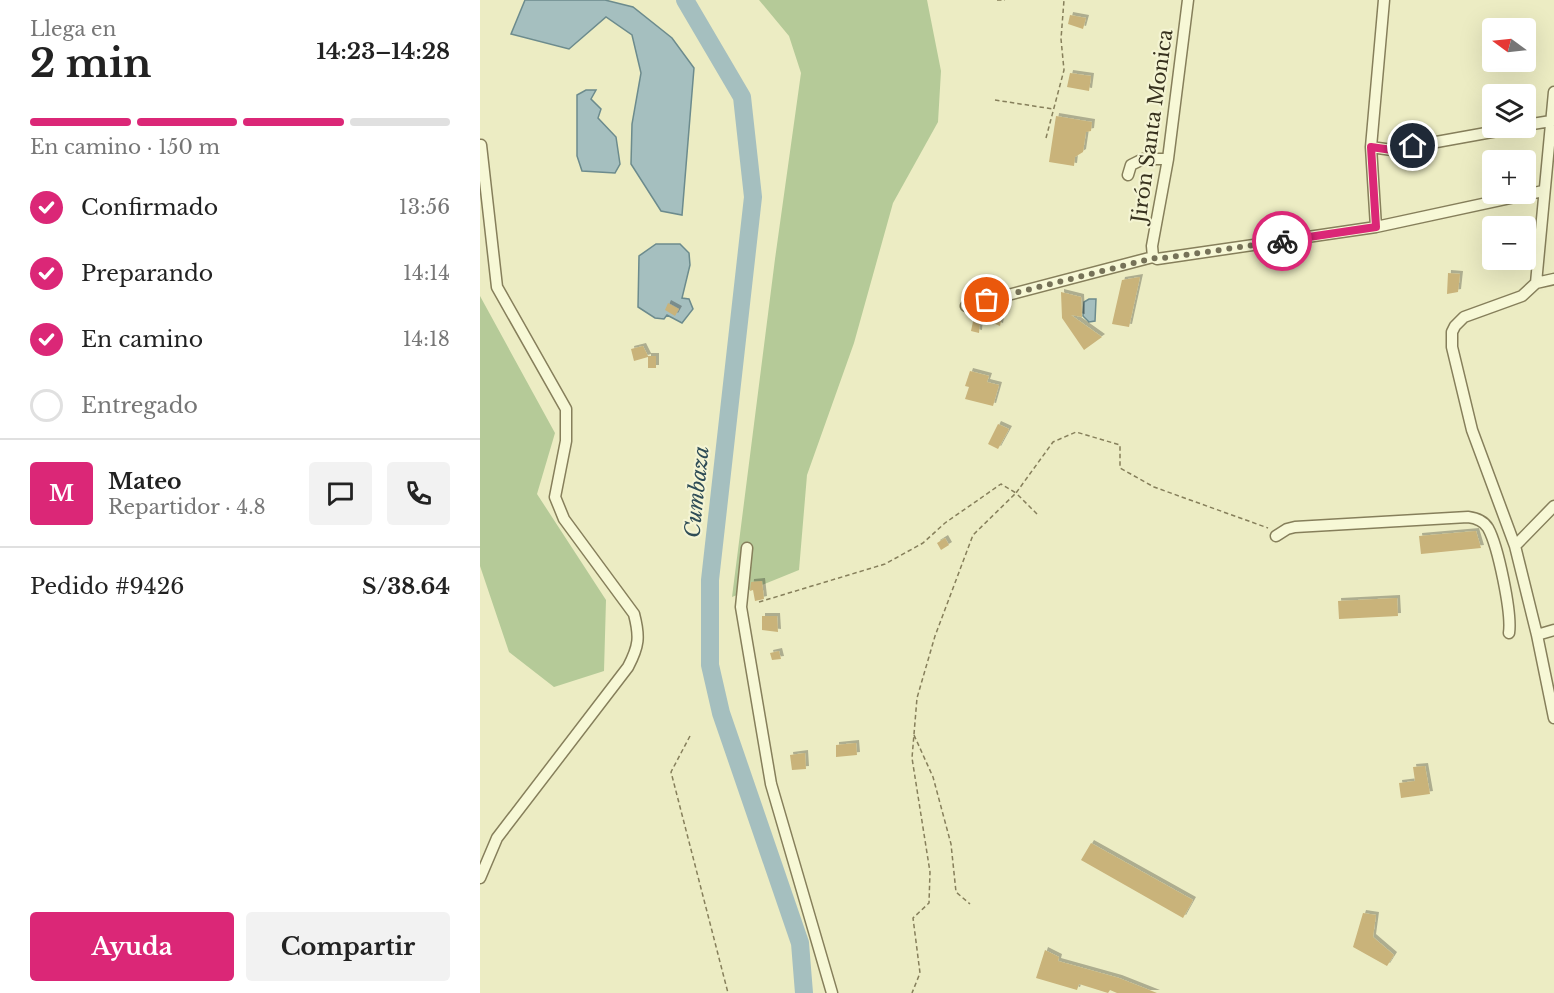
<!DOCTYPE html>
<html lang="es">
<head>
<meta charset="utf-8">
<style>
  :root { --surface:#fff; --page:#f2f2f2; --text:#222; --muted:#767676; --line:#e0e0e0; --accent:#db2777 }
  body { margin:0; font-family:"Libre Baskerville",serif; background:var(--page); color:var(--text); height:100vh; display:flex; flex-direction:column; font-size:22px; white-space:nowrap }
  * { box-sizing:border-box; margin:0 }
  p { font-size:20px; color:var(--muted) }
  .icon { flex:none; width:33px; height:33px; fill:none; stroke:currentColor; stroke-width:2; stroke-linecap:round; stroke-linejoin:round }
  .map { position:relative; flex:1; overflow:hidden }
  .side { display:flex; flex-direction:column; background:var(--surface); width:480px }
  .side>* { flex:none }
  .needle { width:39px; rotate:285deg }
  .tools { position:absolute; left:1002px; top:18px; display:grid; gap:12px }
  .tools a { display:grid; place-items:center; width:54px; height:54px; border-radius:6px; background:var(--surface); box-shadow:0 6px 24px #0002; font-size:30px }
  .pin { position:absolute; display:grid; place-items:center; width:51px; height:51px; color:#fff; margin:-26px; border:3px solid #fff; border-radius:50%; box-shadow:0 2px 6px #0007 }
  .courier { position:absolute; display:grid; place-items:center; width:60px; height:60px; margin:-30px; border:4px solid #db2777; border-radius:50%; background:#fff; color:#222; box-shadow:0 2px 8px #0007 }
  .summary em { font-style:normal; font-weight:700 }
  .summary div { display:flex; flex-direction:column-reverse }
  .summary { display:flex; align-items:center; justify-content:space-between; height:102px; padding:0 30px }
  h1 { font-size:39px; font-weight:700; line-height:45px }
  .bar { display:grid; grid-template-columns:repeat(4,1fr); gap:9px 6px; align-content:center; height:72px; padding:0 30px }
  .bar i { height:8px; border-radius:4px; background:var(--line) }
  .bar .selected { background:var(--accent) }
  .bar p { grid-column:span 4 }
  .line { display:flex; align-items:center; gap:15px; padding:0 30px; border-top:2px solid var(--line) }
  .line div { flex:1 }
  .round { display:grid; place-items:center; flex:none; width:63px; height:63px; border-radius:6px; background:var(--page) }
  ol { padding:0 30px; list-style:none }
  li { display:flex; align-items:center; gap:18px; height:66px }
  li p { margin-inline-start:auto }
  li .icon { padding:6px; border-radius:50%; background:var(--accent); color:#fff; stroke-width:4 }
  li:last-child { color:var(--muted) }
  li i { width:33px; height:33px; border:3px solid var(--line); border-radius:50% }
  .action { display:flex; gap:12px; margin-top:auto; padding:12px 30px }
  .action a { flex:1; height:69px; border-radius:6px; background:var(--accent); color:#fff; font-size:24px; font-weight:700; line-height:69px; text-align:center }
  .action a+a { background:var(--page); color:var(--text) }
  main { display:flex; flex:1; min-height:0 }
  .map>svg:first-child { display:block }
</style>
</head>
<body>
<main>
<section class="side">
<div class="summary"><div><h1>2 min</h1><p>Llega en</p></div><em>14:23–14:28</em></div>
<div class="bar"><i class="selected"></i><i class="selected"></i><i class="selected"></i><i></i><p>En camino · 150 m</p></div>
<ol>
<li><svg class="icon" aria-label="check" viewBox="0 0 24 24"><path d="M5 12l5 5 9-10"/></svg>Confirmado<p>13:56</p></li>
<li><svg class="icon" aria-label="check" viewBox="0 0 24 24"><path d="M5 12l5 5 9-10"/></svg>Preparando<p>14:14</p></li>
<li><svg class="icon" aria-label="check" viewBox="0 0 24 24"><path d="M5 12l5 5 9-10"/></svg>En camino<p>14:18</p></li>
<li><i></i>Entregado</li>
</ol>
<div class="line" style="height:108px"><b class="round" style="background:var(--accent);color:#fff">M</b><div><b>Mateo</b><p>Repartidor · 4.8</p></div><a class="round"><svg class="icon" aria-label="chat" viewBox="0 0 24 24"><path d="M4 5h16v11H9l-5 4z"/></svg></a><a class="round"><svg class="icon" aria-label="phone" viewBox="0 0 24 24"><path d="M5 4h4l2 5-3 2q2 4 5 5l2-3 5 2v4C11 20 4 13 5 4z"/></svg></a></div>
<div class="line" style="height:78px"><div>Pedido #9426</div><b>S/38.64</b></div>
<div class="action"><a>Ayuda</a><a>Compartir</a></div>
</section>
<div class="map">
<svg width="1074" height="993" viewBox="0 0 1074 993">
  <defs>
    <filter id="shadow"><feDropShadow dx="3" dy="-3" stdDeviation="0" flood-color="#0004"/></filter>
  </defs>
  <rect width="100%" height="100%" fill="#ececc3"/>
  <path fill="#b5ca98" d="M279,0H447L461,71L458,122L413,203L374,343L327,475L319,570L252,597L295,259L321,73L309,36Z
    M0,296L75,433L57,494L126,600L124,671L74,687L29,652L0,566Z"/>
  <path fill="#a5bfbf" stroke="#6c8b8d" stroke-width="1.5" d="M45,0H125L153,7L192,38L214,68L202,215L181,211L151,164L152,124L161,73L152,35L126,17L89,49L31,34Z
    M106,90H116L111,99L121,109L118,118L136,137L140,164L135,173L102,171L97,156V95Z
    M176,244H200L209,253L210,265L202,298L209,299L213,309L202,323L187,315L184,319L175,318L158,307L159,256Z
    M609,299H616L615,321L609,322L603,316L604,302Z"/>
  <g fill="none" stroke-linecap="round" stroke-linejoin="round">
    <path stroke="#a5bfbf" stroke-width="18" d="M205,0L262,97L273,197L230,580V665L241,713L320,943L324,993"/>
  </g>
  <path fill="#c9b37a" filter="url(#shadow)" d="M590,15L606,18L603,29L588,24Z
    M590,73L611,76L609,91L587,87Z
    M576,116L612,122L611,131L606,132L603,152L595,157L594,166L569,162Z
    M968,273L980,274L978,292L967,294Z
    M660,277L649,327L632,324L642,280Z
    M581,292L601,297L602,317L591,315L622,337L604,350L582,318Z
    M188,303L199,309L195,316L185,310Z
    M508,308L523,309L520,326L506,320Z
    M501,310L499,333L491,331L495,312Z
    M163,346L168,356H176V368H168V357L154,361L151,349Z
    M490,371L509,376L507,382L519,385L513,406L485,399L489,387L485,386Z
    M518,424L529,429L518,449L508,444Z
    M996,531L1001,548L941,554L939,536Z
    M465,538L469,545L461,550L457,543Z
    M282,581L284,599L275,601L273,590L270,591L271,582Z
    M917,598L918,616L859,619L858,601Z
    M282,616H297L298,632L282,630Z
    M299,651L301,659L292,660L290,653Z
    M376,743L377,755L356,757V745Z
    M325,753L326,769L312,770L310,755Z
    M945,766L950,794L921,798L919,783L935,781L933,767Z
    M611,843L713,900L703,918L601,860Z
    M883,913L896,915L893,937L914,955L907,966L873,947Z
    M565,950L579,957L578,961L639,978L677,993H637L630,990L628,993L599,984L597,990L556,978Z"/>
  <g fill="none" stroke-linecap="round" stroke-linejoin="round">
    <g stroke="#867f5b" stroke-width="13">
      <path id="minor" d="M1046,125L1071,121
        M891,147L912,150L1034,128
        M648,175L651,165L663,159H688
        M896,227L891,147L904,0
        M673,257L672,246L688,159L708,0
        M1074,279L1056,283L1042,296L984,317L975,326L972,332V347L992,430L1035,546L1057,635L1074,718
        M1056,283L1074,92
        M486,306L673,257L677,259L896,227L1063,191
        M796,536L807,529L815,527L988,517C996,518 1004,521 1008,528C1018,546 1032,613 1029,633
        M1035,546L1074,506
        M267,548L261,607L291,784L352,993
        M1057,635L1074,630
        M0,878L17,838L148,667C159,646 160,637 154,614L84,519L75,497L86,441V409L17,287L1,145"/>
    </g>
    <path stroke="#867f5b" stroke-width="1.5" stroke-dasharray="4.5 3" stroke-linecap="butt" d="M517,0H525
      M515,100L573,109
      M566,138L584,70L581,39L584,0
      M557,514L536,493L573,442L596,432L640,445V468L674,487L788,528
      M279,602L405,564L443,543L465,523L521,484L536,493L493,535L455,636L437,698L432,758L450,872L449,903L433,918L440,973L432,993
      M434,735L453,777L471,844L476,892L490,904
      M210,736L191,772L248,993"/>
    <use href="#minor" stroke="#f7f8d6" stroke-width="10"/>
  </g>
  <g fill="none" stroke-linecap="round" stroke-linejoin="round">
    <path stroke="#767258" stroke-width="6" stroke-dasharray="0 10.8" d="M507,300L674,258L677,259L802,241"/>
    <path stroke="#db2777" stroke-width="8" d="M802,241L896,227L891,147L912,150L933,146"/>
  </g>
  <g text-anchor="middle" stroke-width="4.5" stroke-linejoin="round" paint-order="stroke">
    <g font-size="20" fill="#37311e" stroke="#f4f4d3">
      <text transform="translate(672 126) rotate(-82)" y="7">Jirón Santa Monica</text>
    </g>
    <g font-size="21" font-style="italic" fill="#2e4c56" stroke="#f4f4d3">
      <text transform="translate(217 492) rotate(-84)" y="7">Cumbaza</text>
    </g>
  </g>
</svg>
<div class="tools">
<a><svg class="needle" viewBox="-14 -14 28 28"><path d="M0-13l5 13h-10z" fill="#e53935"/><path d="M0 13l5-13h-10z" fill="#767676"/></svg></a>
<a><svg class="icon" aria-label="layers" viewBox="0 0 24 24"><path d="M12 4l9 5-9 5-9-5zM3 14l9 5 9-5"/></svg></a>
<a>+</a>
<a>−</a>
</div>
<div class="pin" style="left:507px;top:300px;background:#ea580c"><svg class="icon" aria-label="bag" viewBox="0 0 24 24"><path d="M5 8h14l-1 12H6zM9 8a3 3 0 0 1 6 0"/></svg></div>
<div class="pin" style="left:933px;top:146px;background:#1f2937"><svg class="icon" aria-label="home" viewBox="0 0 24 24"><path d="M3 11l9-7 9 7M6 9v11h12V9"/></svg></div>
<div class="courier" style="left:802px;top:241px"><svg class="icon" aria-label="bike" viewBox="0 0 24 24"><circle cx="6" cy="16" r="4"/><circle cx="18" cy="16" r="4"/><path d="M6 16l4-8h5l3 8M10 8l3 8H6M13 5h3"/></svg></div>
</div>
</main>
</body>
</html>
